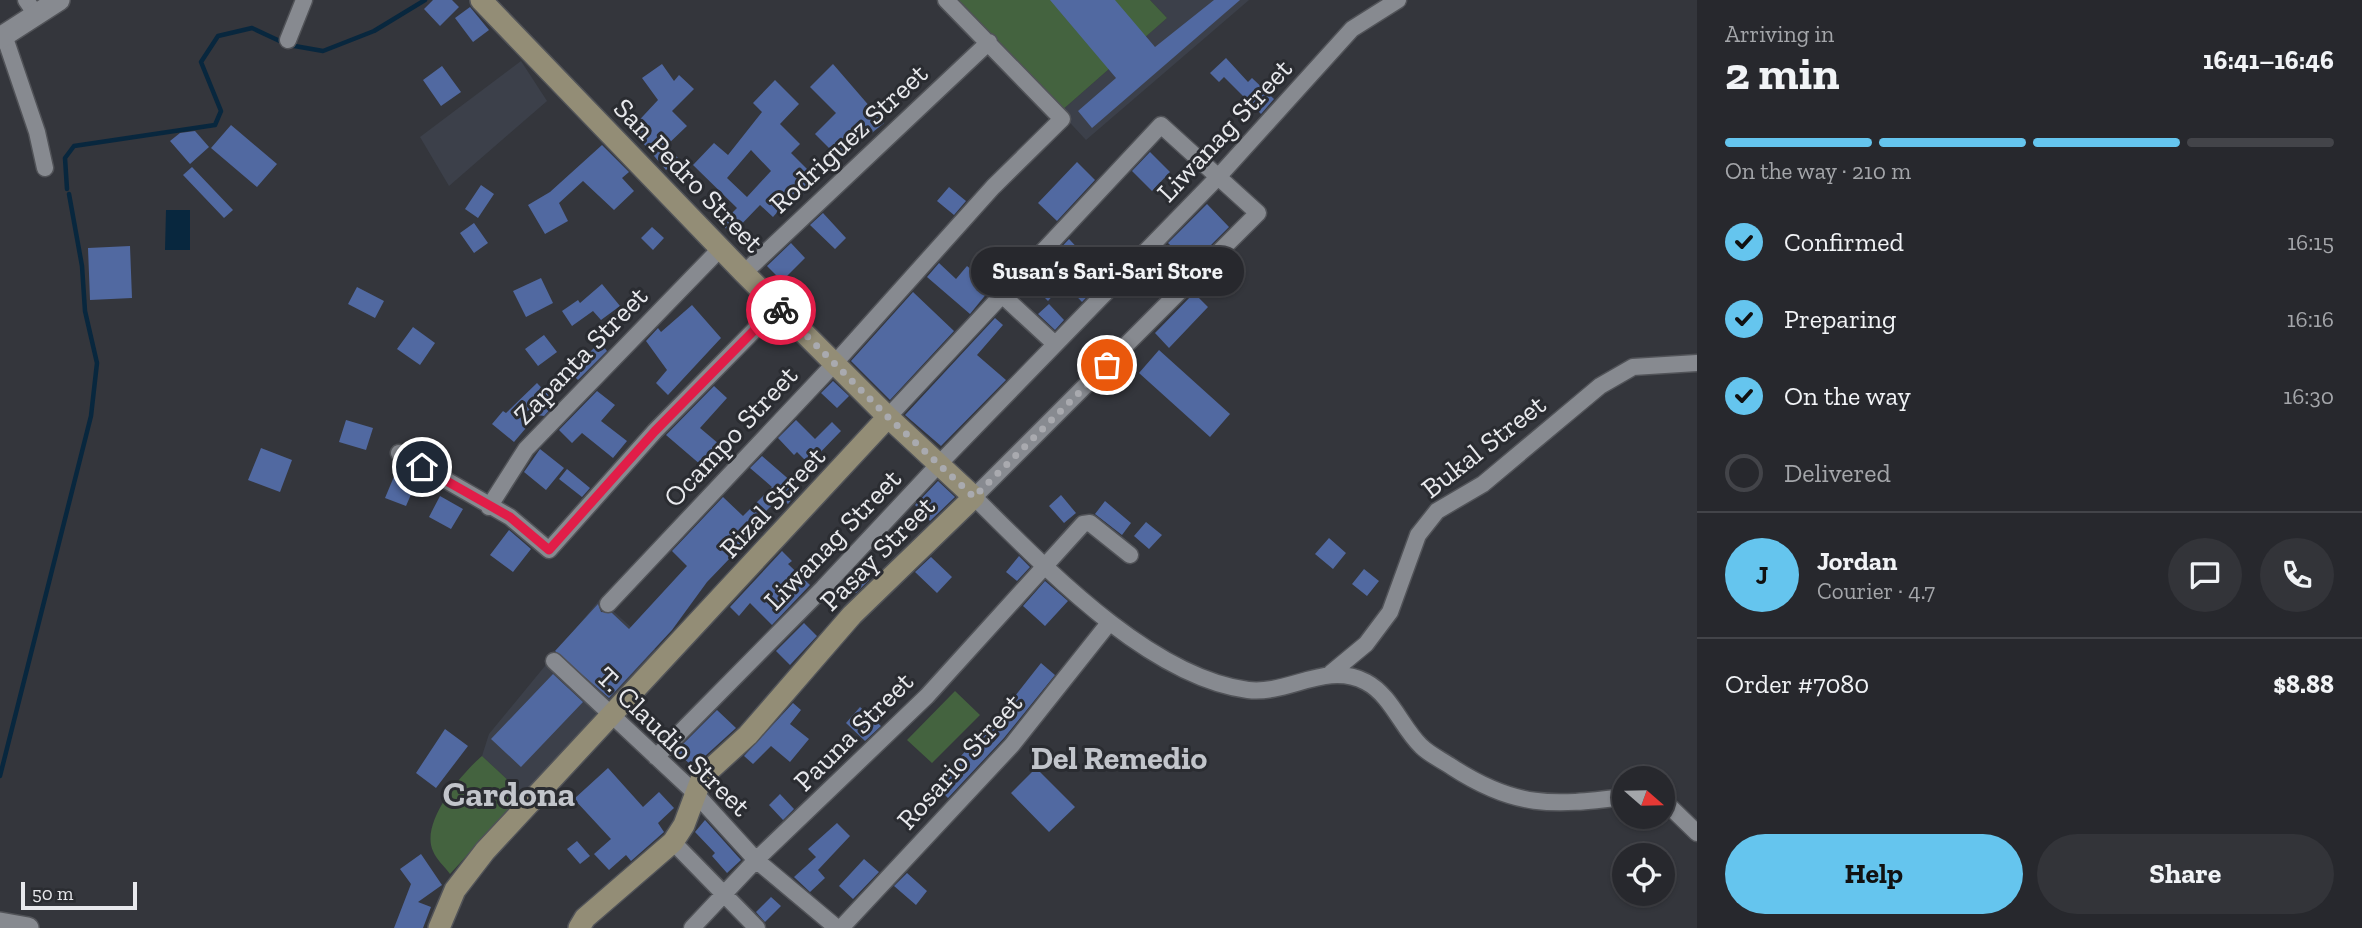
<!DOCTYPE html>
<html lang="en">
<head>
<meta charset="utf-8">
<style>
  :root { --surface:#27282d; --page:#333439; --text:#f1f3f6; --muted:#a4a6aa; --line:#434449; --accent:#65c5ee }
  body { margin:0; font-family:"Zilla Slab",serif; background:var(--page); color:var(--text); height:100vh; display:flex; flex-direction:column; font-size:26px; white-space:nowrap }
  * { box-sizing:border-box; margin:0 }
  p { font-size:23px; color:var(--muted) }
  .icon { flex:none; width:38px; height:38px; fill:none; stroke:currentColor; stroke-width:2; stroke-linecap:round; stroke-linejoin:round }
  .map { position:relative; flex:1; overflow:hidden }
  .side { display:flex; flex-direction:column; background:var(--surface); width:665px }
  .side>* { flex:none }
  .needle { width:46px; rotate:110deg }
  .fabs { position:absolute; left:1612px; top:766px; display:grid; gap:14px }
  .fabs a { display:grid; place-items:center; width:63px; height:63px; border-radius:50%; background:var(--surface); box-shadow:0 2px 5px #0004,0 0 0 2px var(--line); font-size:35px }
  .scale { position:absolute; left:21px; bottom:18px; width:116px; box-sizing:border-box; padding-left:7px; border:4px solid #e8e9ed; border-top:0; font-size:19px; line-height:24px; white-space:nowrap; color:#e8e9ed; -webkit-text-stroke:5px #2a2c31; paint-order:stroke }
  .pin { position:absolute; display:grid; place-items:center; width:60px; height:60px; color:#fff; margin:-30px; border:4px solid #fff; border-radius:50%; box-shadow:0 2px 7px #0007 }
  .courier { position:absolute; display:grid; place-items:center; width:70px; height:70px; margin:-35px; border:5px solid #e11d48; border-radius:50%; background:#fff; color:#222; box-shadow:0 2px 9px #0007 }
  .bubble { position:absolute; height:49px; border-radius:24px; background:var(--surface); box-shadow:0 2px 5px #0004,0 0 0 2px var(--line); font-size:23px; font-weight:700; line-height:49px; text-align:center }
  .headline em { font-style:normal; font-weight:700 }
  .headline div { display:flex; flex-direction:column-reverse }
  .headline { display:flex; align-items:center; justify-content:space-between; height:119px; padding:0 28px }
  h1 { font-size:46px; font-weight:700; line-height:52px }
  .bar { display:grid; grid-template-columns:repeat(4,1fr); gap:10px 7px; align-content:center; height:84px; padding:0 28px }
  .bar i { height:9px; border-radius:5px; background:var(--line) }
  .bar .on { background:var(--accent) }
  .bar p { grid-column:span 4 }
  .line { display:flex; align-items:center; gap:18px; padding:0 28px; border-top:2px solid var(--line) }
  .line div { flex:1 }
  .round { display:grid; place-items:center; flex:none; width:74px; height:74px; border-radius:37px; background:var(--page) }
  ol { padding:0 28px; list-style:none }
  li { display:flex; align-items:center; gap:21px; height:77px }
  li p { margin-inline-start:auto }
  li .icon { padding:7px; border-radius:50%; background:var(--accent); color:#111; stroke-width:4 }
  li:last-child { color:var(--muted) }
  li i { width:38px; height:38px; border:4px solid var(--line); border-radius:50% }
  .primary-button { display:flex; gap:14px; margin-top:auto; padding:14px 28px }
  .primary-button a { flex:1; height:80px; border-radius:42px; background:var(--accent); color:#111; font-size:28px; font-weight:700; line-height:80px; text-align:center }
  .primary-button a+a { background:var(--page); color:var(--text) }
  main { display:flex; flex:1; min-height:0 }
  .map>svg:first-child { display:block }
</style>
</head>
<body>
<main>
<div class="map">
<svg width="1697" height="928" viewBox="0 0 1697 928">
  <rect width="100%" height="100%" fill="#34363c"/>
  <path fill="#3c404a" d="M1150,0H1249L1086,140L1060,112L1167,18Z
    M521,61L547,101L449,186L420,137Z
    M600,599L657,651L523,794L482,756L489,734Z"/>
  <path fill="#44633f" d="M952,0H1150L1167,18L1060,112Z
    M955,691L980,715L932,763L907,740Z
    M482,756L523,794L450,874C445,867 436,859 433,851C420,823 461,774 482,756Z"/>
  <path fill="#08273e" d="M166,210H190V250H165Z"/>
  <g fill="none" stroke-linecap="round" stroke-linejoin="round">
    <path stroke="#08273e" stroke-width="4.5" d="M289,45L323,51L374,31L425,0
      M67,189L65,158L74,146L215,125L221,111L201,62L218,36L252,28L284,43
      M0,776L91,416L97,363L85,311L82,266L69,194"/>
  </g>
  <path fill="#5169a1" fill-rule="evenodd" d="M433,0H452L459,7L440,26L424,9Z
    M1050,0H1115L1155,47L1214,0H1240L1092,128L1078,111L1116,78Z
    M470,7L489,30L473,42L455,18Z
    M1226,58L1248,82L1252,78L1274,99L1261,114L1224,77L1219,82L1210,73Z
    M662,64L674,81L679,75L694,89L672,111L687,126L666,146L678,158L666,170L631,129L658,100L642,78Z
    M833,64L884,123L840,159L815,134L836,113L810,87Z
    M442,66L461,92L441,106L423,80Z
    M775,80L799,104L780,124L800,144L791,153L817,179L802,195L797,190L773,217L760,205L732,234L721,224L737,208L693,165L714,143L728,155L762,112L753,103ZM751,150L771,171L747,197L727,178Z
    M231,125L277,164L257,187L211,148Z
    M195,131L209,147L190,164L170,141L180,133Z
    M602,145L629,172L622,178L634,191L614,210L583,181L559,203L568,221L545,234L528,205L550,192Z
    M1150,152L1170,172L1152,191L1132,171Z
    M1077,162L1095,180L1057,221L1038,203Z
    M192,167L233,210L224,218L183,175Z
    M481,185L494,194L478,218L465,209Z
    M949,187L966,201L954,215L937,201Z
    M1207,204L1229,227L1191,265L1168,243Z
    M823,213L846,238L835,249L810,225Z
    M474,223L488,243L474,253L460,233Z
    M652,227L664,238L653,250L641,238Z
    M1069,239L1085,256L1078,263L1099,284L1082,302L1064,283L1048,301L1029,282Z
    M791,243L805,258L782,281L767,266Z
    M130,246L132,298L90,300L88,248Z
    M939,263L956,279L967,266L992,287L970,314L927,277Z
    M541,278L553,303L526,317L513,291Z
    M602,284L620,306L601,320L593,311L572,326L562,311L578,300L580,303Z
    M357,287L384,301L375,318L348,304Z
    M913,292L954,331L890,400L851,361Z
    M1194,293L1208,307L1169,348L1155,333Z
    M1049,304L1064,320L1055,330L1038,314Z
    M692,305L721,338L668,395L656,383L667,370L646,341L658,328L661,332Z
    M995,318L1003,325L977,355L1006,380L941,446L905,415Z
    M413,327L435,343L420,365L397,349Z
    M544,335L557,352L538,366L525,349Z
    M600,342L607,351L578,380L570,372Z
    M1159,350L1230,414L1210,437L1139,373Z
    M833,381L849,396L837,408L821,393Z
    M537,383L556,403L544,416L537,415L514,442L492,424L503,411L506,413Z
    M714,386L727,398L700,428L719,444L701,465L666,435Z
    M597,391L615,405L601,421L627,441L613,458L582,433L572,443L559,430Z
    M346,420L373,428L366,450L339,442Z
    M796,420L815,439L832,422L841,431L809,464L797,452L794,455L778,438Z
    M261,448L292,460L280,492L248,480Z
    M540,449L564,468L546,490L524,472Z
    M762,456L800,489L788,504L780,497L751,526L756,531L707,582L672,630L609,698L555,651L598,604L601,612L612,613L629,629L687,566L672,551L723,497L743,516L772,487L750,468Z
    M398,467L419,476L406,506L385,498Z
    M567,469L590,488L582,497L559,479Z
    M938,481L955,497L930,521L915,505Z
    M1061,495L1076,513L1064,523L1049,506Z
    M440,496L463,509L451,529L429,517Z
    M1105,501L1131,523L1122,535L1095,514Z
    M1146,522L1162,535L1149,549L1134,536Z
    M509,530L531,549L513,572L490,555Z
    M1329,538L1346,553L1333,569L1315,554Z
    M782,551L792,561L788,564L810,585L772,625L750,603L739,616L730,607Z
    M1019,556L1030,567L1017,581L1006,572Z
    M931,557L952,577L937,593L915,572Z
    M856,568L869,580L856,593L844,581Z
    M1364,569L1379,581L1367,596L1352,584Z
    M1045,581L1068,601L1045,626L1023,606Z
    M804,623L817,636L790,665L776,651Z
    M1041,663L1055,675L1004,738L948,798L934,784L1000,715Z
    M553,674L583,702L521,767L491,739Z
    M793,703L801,710L790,724L809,739L790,762L771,746L753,764L744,756Z
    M860,707L881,726L865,741L846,723Z
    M717,710L736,728L693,767L676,751Z
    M445,729L468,746L436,788L416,773Z
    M608,768L643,807L659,792L674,808L658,823L664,832L631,861L626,855L609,870L594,854L611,839L574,799Z
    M1036,768L1075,807L1049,832L1011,793Z
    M780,794L794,809L783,820L769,805Z
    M705,820L741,860L727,873L712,856L715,853L695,832Z
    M837,823L850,836L818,870L825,878L810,892L794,877L816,857L808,849Z
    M577,841L590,856L580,864L567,849Z
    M421,854L442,885L418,902L431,907L423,928H394L411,884L400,869Z
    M864,859L879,872L853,899L839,886Z
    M907,873L927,891L916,905L894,886Z
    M771,897L781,906L765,922L756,912Z"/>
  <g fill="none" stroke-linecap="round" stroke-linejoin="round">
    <g stroke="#515358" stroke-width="19">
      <path id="minor" d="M26,0L37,16
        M4,35L37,132L45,168
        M288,40L304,0
        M744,273L989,42
        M1002,295L1055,344
        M888,417L1161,125L1258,213L974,497C1043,565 1148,677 1248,690C1288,695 1326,661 1366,682C1391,695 1402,728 1421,746C1430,755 1442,760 1452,767C1515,808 1552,806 1624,797
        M399,453L510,517L549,550L655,431L778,306
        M489,507L526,449L720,249
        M608,604L835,363L993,187L1062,119L946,0
        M554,661L695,793L756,860L837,928
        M1331,673L1366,644L1390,612L1418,535L1437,511L1483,484L1600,386L1633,367L1697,363
        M656,757L823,588L940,463L1219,176L1352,29L1398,0
        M1662,799L1697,833
        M673,842L757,928
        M692,928L756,860L927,696L1083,524L1090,523L1130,555
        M841,928L1012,745L1109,623"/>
    </g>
    <g stroke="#515358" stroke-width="24">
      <path id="tertiary" d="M0,38L59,0
        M0,923L28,928"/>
    </g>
    <g stroke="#515358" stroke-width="24">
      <path id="secondary" d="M481,0L744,273L888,417L974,497L852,615L748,735L702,777L684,825L673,842L585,918L579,928
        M439,928L455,890L485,851L888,417"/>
    </g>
    <use href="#minor" stroke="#878a90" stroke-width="16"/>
    <use href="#tertiary" stroke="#878a90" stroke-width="21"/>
    <use href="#secondary" stroke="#938d76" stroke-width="21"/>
  </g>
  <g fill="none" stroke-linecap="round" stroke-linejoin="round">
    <path stroke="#a9aaaf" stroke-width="7" stroke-dasharray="0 12.6" d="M781,310L888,417L974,497L1107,365"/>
    <path stroke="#e11d48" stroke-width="9" d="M422,467L510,517L549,550L655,431L778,306L781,310"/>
  </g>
  <g text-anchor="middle" stroke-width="6" stroke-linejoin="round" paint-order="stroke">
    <g font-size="28" fill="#e8e9ed" stroke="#2a2c31">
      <text transform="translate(1224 130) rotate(-47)" y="10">Liwanag Street</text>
      <text transform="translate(848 138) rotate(-43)" y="10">Rodriguez Street</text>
      <text transform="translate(689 175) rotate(46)" y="10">San Pedro Street</text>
      <text transform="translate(580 355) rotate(-46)" y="10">Zapanta Street</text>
      <text transform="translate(730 436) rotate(-47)" y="10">Ocampo Street</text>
      <text transform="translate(1483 446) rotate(-38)" y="10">Bukal Street</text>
      <text transform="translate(772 502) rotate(-47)" y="10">Rizal Street</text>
      <text transform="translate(832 539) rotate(-46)" y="10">Liwanag Street</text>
      <text transform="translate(877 553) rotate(-45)" y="10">Pasay Street</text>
      <text transform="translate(853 731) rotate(-45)" y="10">Pauna Street</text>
      <text transform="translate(674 741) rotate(44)" y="10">T. Claudio Street</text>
      <text transform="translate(959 761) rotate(-48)" y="10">Rosario Street</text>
    </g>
    <g font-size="32" font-weight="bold" fill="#c2c5cb" stroke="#2a2c31">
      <text x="1119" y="769">Del Remedio</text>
    </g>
    <g font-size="35" font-weight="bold" fill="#c2c5cb" stroke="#2a2c31">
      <text x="509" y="806">Cardona</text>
    </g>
  </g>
</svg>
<div class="fabs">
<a><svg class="needle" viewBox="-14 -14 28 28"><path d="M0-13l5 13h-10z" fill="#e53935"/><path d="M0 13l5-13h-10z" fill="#a4a6aa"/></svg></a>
<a><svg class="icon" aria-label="locate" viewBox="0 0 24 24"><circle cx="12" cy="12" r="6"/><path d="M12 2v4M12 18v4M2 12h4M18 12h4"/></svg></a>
</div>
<div class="scale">50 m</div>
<div class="pin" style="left:1107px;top:365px;background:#ea580c"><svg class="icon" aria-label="bag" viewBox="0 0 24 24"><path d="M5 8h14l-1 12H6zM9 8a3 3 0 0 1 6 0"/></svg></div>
<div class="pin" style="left:422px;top:467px;background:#1f2937"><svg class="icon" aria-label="home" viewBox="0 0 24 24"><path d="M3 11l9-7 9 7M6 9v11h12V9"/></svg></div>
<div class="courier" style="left:781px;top:310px"><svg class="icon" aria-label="bike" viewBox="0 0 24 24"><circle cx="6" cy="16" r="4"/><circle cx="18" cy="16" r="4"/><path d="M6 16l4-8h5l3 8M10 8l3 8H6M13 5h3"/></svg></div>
<div class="bubble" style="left:971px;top:247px;width:273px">Susan’s Sari-Sari Store</div>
</div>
<section class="side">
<div class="headline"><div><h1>2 min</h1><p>Arriving in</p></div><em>16:41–16:46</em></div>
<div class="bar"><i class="on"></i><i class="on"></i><i class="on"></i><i></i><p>On the way · 210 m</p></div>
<ol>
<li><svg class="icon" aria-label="check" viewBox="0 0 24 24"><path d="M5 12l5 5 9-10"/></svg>Confirmed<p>16:15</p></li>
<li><svg class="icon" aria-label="check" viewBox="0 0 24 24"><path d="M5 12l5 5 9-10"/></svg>Preparing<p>16:16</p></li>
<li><svg class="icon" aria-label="check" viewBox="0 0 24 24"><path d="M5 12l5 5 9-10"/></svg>On the way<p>16:30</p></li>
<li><i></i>Delivered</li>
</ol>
<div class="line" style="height:126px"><b class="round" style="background:var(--accent);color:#111">J</b><div><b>Jordan</b><p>Courier · 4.7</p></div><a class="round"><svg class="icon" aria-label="chat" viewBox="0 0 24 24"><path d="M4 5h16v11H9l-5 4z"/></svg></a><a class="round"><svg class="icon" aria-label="phone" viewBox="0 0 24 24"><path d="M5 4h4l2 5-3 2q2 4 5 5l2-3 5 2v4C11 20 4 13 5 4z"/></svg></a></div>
<div class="line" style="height:91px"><div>Order #7080</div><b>$8.88</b></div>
<div class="primary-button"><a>Help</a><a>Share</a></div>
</section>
</main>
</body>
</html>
